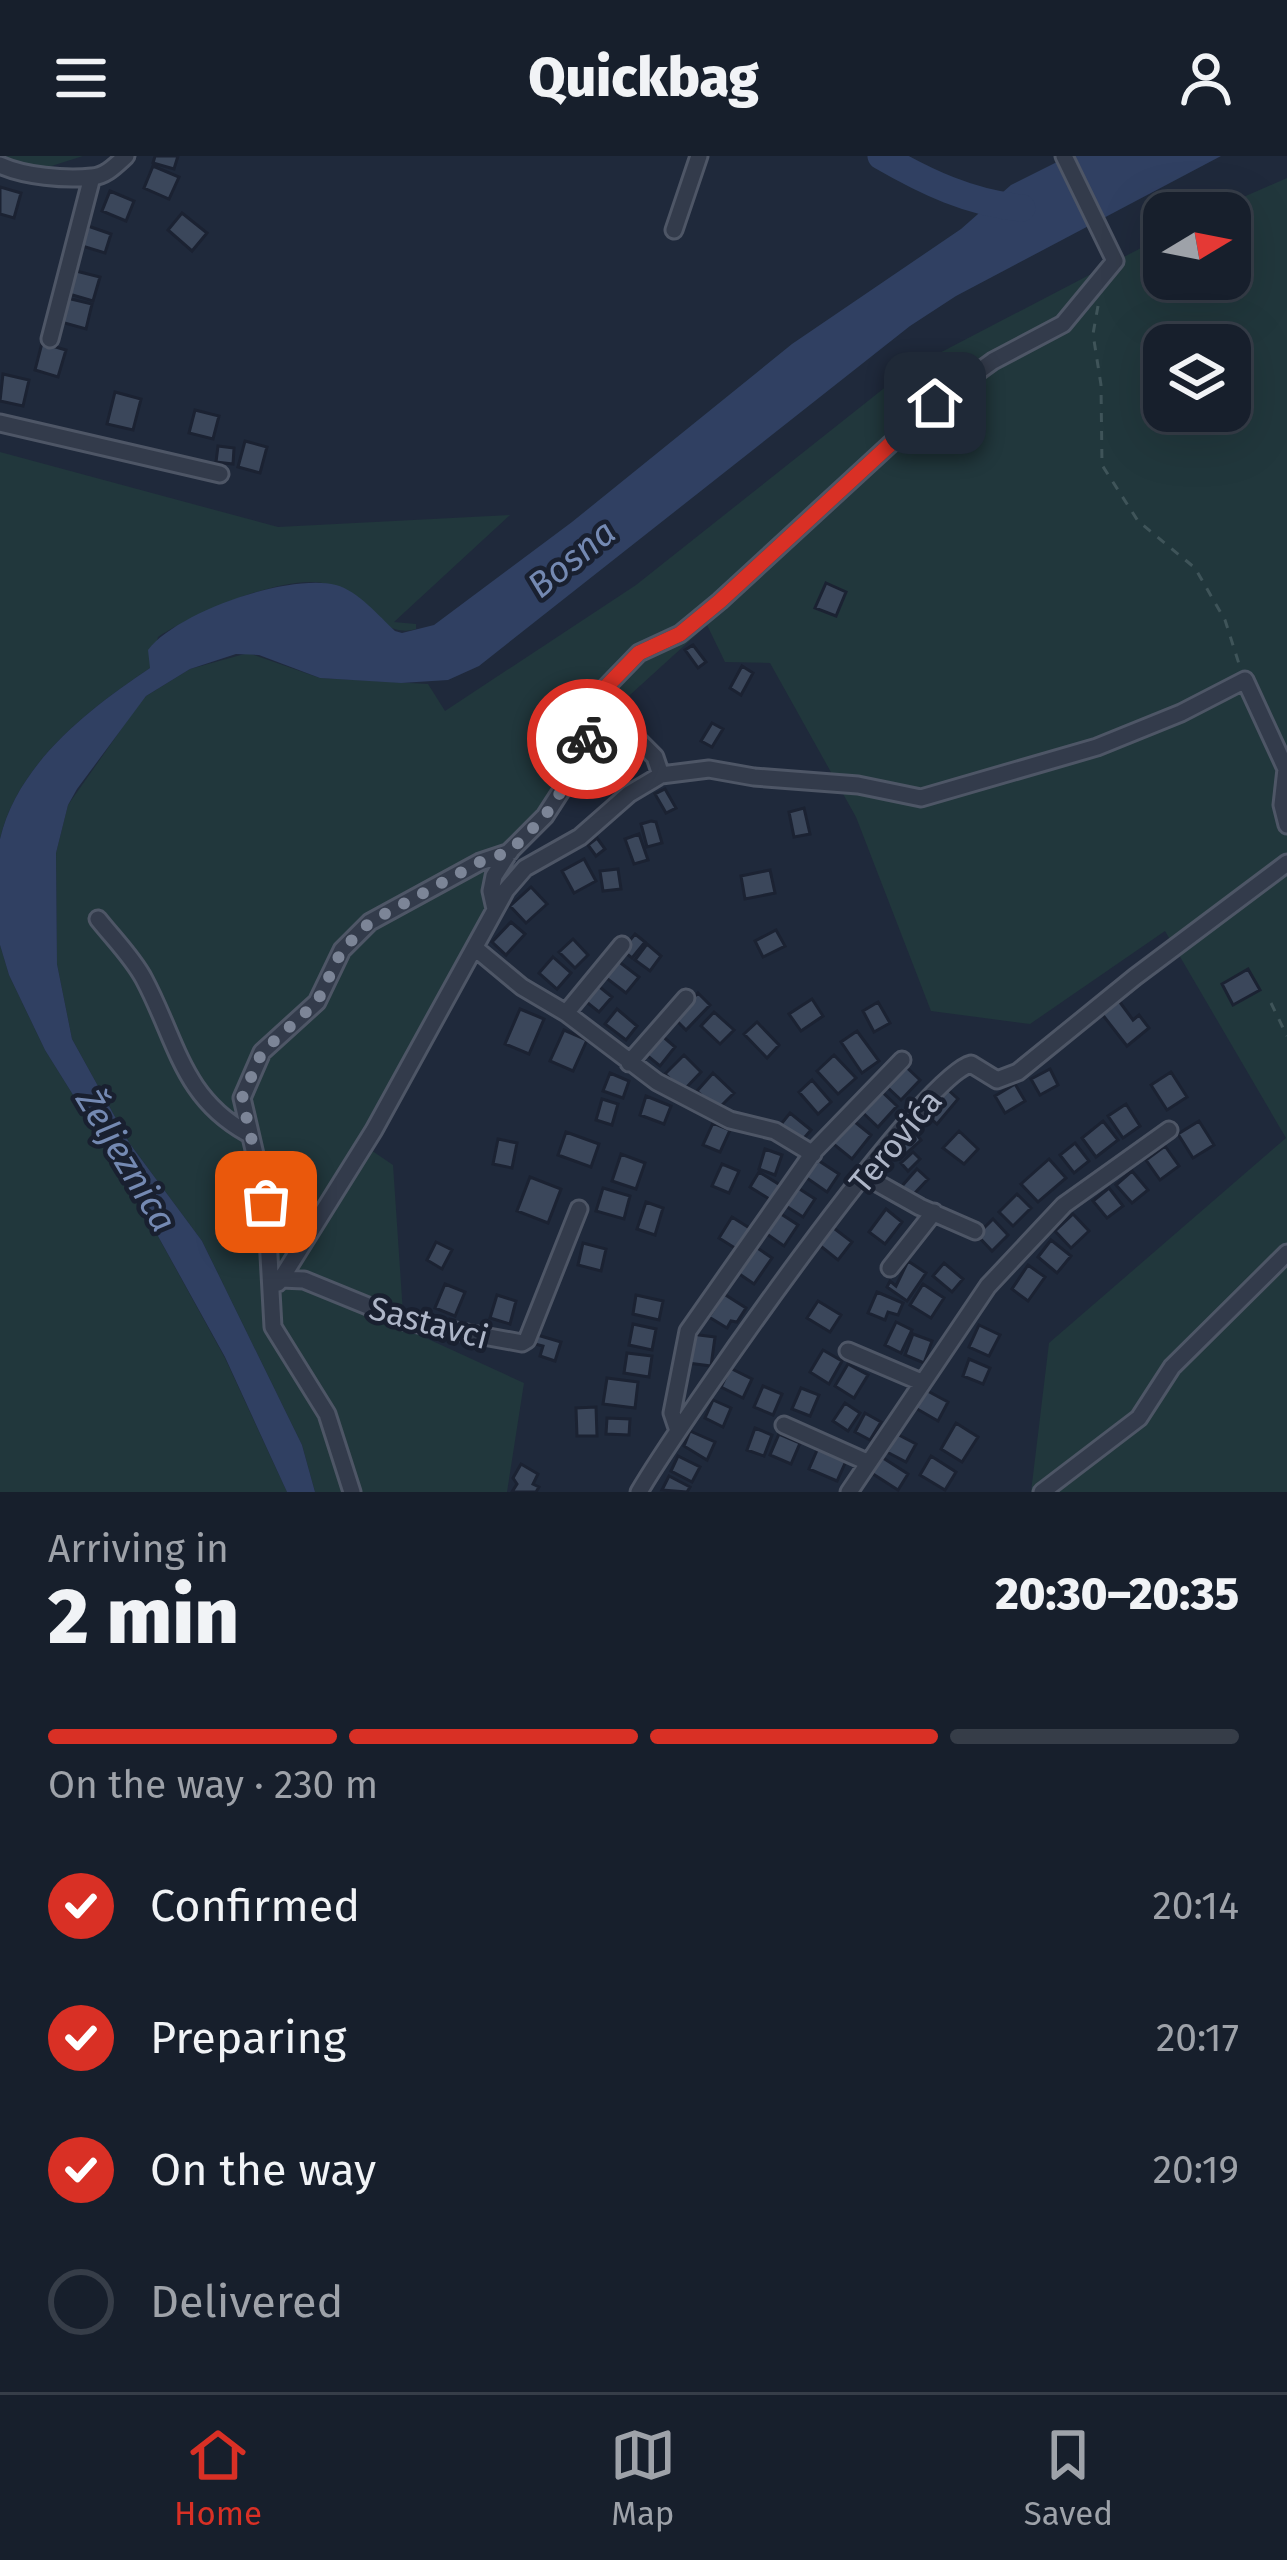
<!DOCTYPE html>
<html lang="en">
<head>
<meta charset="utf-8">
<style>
  :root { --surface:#171f2c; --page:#202734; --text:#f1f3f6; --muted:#9ea2a9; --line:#363d48; --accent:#d93025 }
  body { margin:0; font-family:"Fira Sans",sans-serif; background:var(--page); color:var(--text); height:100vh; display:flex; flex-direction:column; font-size:45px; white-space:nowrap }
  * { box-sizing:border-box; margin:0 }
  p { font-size:39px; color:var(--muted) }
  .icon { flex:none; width:66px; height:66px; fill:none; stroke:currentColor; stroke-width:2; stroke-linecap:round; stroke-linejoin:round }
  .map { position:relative; height:1336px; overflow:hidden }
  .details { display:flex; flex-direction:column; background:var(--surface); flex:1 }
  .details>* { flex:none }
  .needle { width:78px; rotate:80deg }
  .fabs { position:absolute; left:1143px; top:36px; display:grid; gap:24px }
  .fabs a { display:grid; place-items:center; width:108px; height:108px; border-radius:24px; background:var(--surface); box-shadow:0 12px 48px #0002,0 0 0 3px var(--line); font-size:60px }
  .pin { position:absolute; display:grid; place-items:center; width:102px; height:102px; color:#fff; margin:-51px; border-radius:24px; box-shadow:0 6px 18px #0006 }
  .courier { position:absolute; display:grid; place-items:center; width:120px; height:120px; margin:-60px; border:9px solid #d93025; border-radius:50%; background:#fff; color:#222; box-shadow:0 3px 15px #0007 }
  .head em { font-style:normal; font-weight:800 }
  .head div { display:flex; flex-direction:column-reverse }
  .head { display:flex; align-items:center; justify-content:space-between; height:204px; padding:0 48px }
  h1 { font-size:78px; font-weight:800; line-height:90px }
  .bar { display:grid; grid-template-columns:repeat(4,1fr); gap:18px 12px; align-content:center; height:144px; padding:0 48px }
  .bar i { height:15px; border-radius:9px; background:var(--line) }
  .bar .selected { background:var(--accent) }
  .bar p { grid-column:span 4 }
  ol { padding:0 48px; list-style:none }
  li { display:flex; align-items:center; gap:36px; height:132px }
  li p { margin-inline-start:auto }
  li .icon { padding:12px; border-radius:50%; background:var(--accent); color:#fff; stroke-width:4 }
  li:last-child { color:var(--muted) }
  li i { width:66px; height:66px; border:6px solid var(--line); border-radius:50% }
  header { display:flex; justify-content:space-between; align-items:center; height:156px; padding:0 48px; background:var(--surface); font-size:54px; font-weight:800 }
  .dock { display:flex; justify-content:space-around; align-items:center; height:168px; border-top:3px solid var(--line); background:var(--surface); font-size:33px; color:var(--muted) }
  .dock a { display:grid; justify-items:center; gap:6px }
  .dock .selected { color:var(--accent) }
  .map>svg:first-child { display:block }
</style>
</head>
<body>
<header><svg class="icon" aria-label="menu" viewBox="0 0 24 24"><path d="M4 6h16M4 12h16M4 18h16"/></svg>Quickbag<svg class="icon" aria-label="person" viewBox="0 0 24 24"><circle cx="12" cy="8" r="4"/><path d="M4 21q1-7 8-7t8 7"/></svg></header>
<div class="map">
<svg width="1287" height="1336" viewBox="0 0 1287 1336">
  <rect width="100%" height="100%" fill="#1f293b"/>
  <path fill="#21373c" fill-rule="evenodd" d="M0,0H83L39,14L0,5Z
    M1287,22V1336H1031L1049,1187L1286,982L1165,775L1030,868L931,855L856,661L770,507L725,506L707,469L587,578L532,664L368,992L393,1009L404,1172L524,1227L507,1336H315L302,1289L202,1085L130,988L72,883L57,808L56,697L68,649L134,555L146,540L190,513L248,497L320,522L428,528L445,555L636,429L907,214L1164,80V123H1230V57H1207ZM1164,189H1230V255H1164Z
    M0,296L278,371L510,359L394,466L416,468V473C380,484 360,437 328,428C286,416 193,458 158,481L150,512C89,553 18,607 0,683Z
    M0,789L9,819L45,894L133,1035L225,1202L287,1336H0Z"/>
  <path fill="#304062" d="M1069,0H1221L956,140L910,170L479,510L448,524L401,527L320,522L259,499L236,498L190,513L146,540L77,633L68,649L56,697L57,808L72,883L130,988L202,1085L302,1289L315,1336H287L225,1201L133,1035L45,894L9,819L0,789V683C18,607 89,553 150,512L148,494C177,456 289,417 336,429C358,435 379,460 395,475L402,477L434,469L572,366L792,188L961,73L1011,29Z"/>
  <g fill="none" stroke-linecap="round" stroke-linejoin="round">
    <path stroke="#304062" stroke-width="27" d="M881,0C926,26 970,47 1022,52"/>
  </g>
  <path fill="#3b475b" stroke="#1b2232" stroke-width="3" d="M155,0H178L174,13L153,7Z
    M153,10L179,21L169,43L144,32Z
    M0,31L21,37L14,62L0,58Z
    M110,35L134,45L126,65L102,55Z
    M182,57L207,77L192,95L168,74Z
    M88,70L111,78L105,97L82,90Z
    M76,115L100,121L93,145L69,138Z
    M67,142L92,148L86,173L61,166Z
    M42,187L66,194L58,221L35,214Z
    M3,218L29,224L23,250L0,245Z
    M115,236L141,243L133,274L107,268Z
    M195,254L219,260L213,283L189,277Z
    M245,285L267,291L260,317L238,311Z
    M218,290L234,292L233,308L216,306Z
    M826,427L846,436L836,460L815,452Z
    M693,489L706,506L698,512L685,494Z
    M742,510L753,517L741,539L730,532Z
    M712,567L723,573L712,591L701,585Z
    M665,633L676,652L666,657L655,638Z
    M804,652L810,678L794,681L789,656Z
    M651,665L656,666L662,687L647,691L641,668Z
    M639,678L648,704L634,708L625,683Z
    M597,682L605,693L596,700L588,689Z
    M584,703L596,725L574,737L562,715Z
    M618,713L621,733L603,735L600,715Z
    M770,714L775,737L745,743L741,720Z
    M531,731L547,748L526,767L510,750Z
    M511,766L525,778L506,799L492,786Z
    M776,774L785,790L763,801L755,785Z
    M635,778L645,786L632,802L622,794Z
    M573,783L588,799L575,812L559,796Z
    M647,788L661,800L650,815L635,804Z
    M553,801L571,817L557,833L539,817Z
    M618,805L639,821L626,837L605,821Z
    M1248,813L1260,834L1233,849L1222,828Z
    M596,828L612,841L599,856L584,844Z
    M698,837L710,849L686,874L674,862Z
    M812,843L823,860L801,875L789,858Z
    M1119,845L1133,864L1139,859L1149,872L1127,890L1102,858Z
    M878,846L890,867L874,876L863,855Z
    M520,853L544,863L529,898L505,888Z
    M617,853L637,870L626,884L605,868Z
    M714,856L734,874L720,888L701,870Z
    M757,866L779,889L767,902L744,878Z
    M564,874L587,884L573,915L550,905Z
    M857,875L879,905L862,917L841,886Z
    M660,878L675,891L660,910L644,897Z
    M684,899L701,916L683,935L665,918Z
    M834,899L856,922L838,938L817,915Z
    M903,908L920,924L901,944L884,928Z
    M1050,913L1058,929L1040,939L1031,923Z
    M1171,916L1187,941L1167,954L1151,929Z
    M610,917L629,925L623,942L603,935Z
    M713,917L734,937L717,954L697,935Z
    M812,924L831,946L818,958L799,936Z
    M1015,928L1025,945L1005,957L995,940Z
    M946,932L958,943L937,968L925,957Z
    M879,933L897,950L878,971L860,954Z
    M646,940L671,950L664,968L640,959Z
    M602,943L618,948L612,969L596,964Z
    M1126,948L1140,970L1123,982L1108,960Z
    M790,957L811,974L799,988L778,972Z
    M850,962L871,979L852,1003L831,986Z
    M1103,965L1118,984L1096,1001L1082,982Z
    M1199,965L1214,989L1193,1002L1178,978Z
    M713,967L730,974L720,996L703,989Z
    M911,972L921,984L900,1003L890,991Z
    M959,975L978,993L964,1008L943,992Z
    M566,976L599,988L591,1011L558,999Z
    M498,983L517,987L512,1012L493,1008Z
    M1075,987L1089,1005L1074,1017L1060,999Z
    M1165,990L1179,1010L1160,1024L1146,1004Z
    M765,993L782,999L775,1019L759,1013Z
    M913,996L920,1003L908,1015L901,1007Z
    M621,998L645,1007L636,1033L612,1025Z
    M816,1003L839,1018L827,1036L804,1020Z
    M1049,1003L1066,1022L1038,1046L1021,1028Z
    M722,1008L739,1015L729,1037L712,1030Z
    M917,1013L928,1023L912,1040L902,1030Z
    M1132,1015L1148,1034L1132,1047L1116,1029Z
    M759,1016L780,1029L771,1044L750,1031Z
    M530,1021L561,1033L548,1067L517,1055Z
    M795,1030L815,1043L803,1061L783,1048Z
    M603,1032L630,1040L624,1063L596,1055Z
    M1109,1032L1123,1050L1107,1062L1093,1045Z
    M1017,1038L1031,1052L1013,1070L999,1056Z
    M646,1046L663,1052L655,1079L637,1073Z
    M886,1053L902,1066L885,1088L869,1076Z
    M778,1056L798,1069L784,1090L764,1076Z
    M1073,1058L1089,1075L1071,1092L1055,1075Z
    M732,1061L751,1073L738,1094L719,1082Z
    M993,1063L1008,1079L992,1095L977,1079Z
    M831,1070L852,1086L838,1104L818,1088Z
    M1051,1084L1071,1100L1057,1117L1038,1101Z
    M436,1086L452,1094L442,1113L427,1104Z
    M583,1087L606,1093L601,1115L578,1109Z
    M756,1091L772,1102L754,1128L738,1117Z
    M908,1105L926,1117L907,1145L887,1131L890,1125L896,1130Z
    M944,1107L963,1123L952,1136L933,1120Z
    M1028,1109L1045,1121L1028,1145L1012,1133Z
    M445,1128L465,1136L455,1160L435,1152Z
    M923,1128L944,1142L931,1162L910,1149Z
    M877,1136L903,1147L898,1159L888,1156L885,1164L868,1157Z
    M724,1138L746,1152L737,1166L731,1165L727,1172L709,1161Z
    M497,1139L516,1145L510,1168L490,1162Z
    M636,1139L663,1145L659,1164L633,1158Z
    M818,1145L841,1159L830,1176L807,1162Z
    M896,1166L912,1174L901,1197L885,1189Z
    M633,1168L656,1173L652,1194L629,1189Z
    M979,1169L1000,1179L989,1200L969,1191Z
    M534,1178L561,1186L555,1205L540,1200L543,1190L531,1187Z
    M691,1178L715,1181L711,1210L688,1207Z
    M913,1178L932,1185L924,1207L905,1199Z
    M823,1194L842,1205L829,1228L810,1216Z
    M627,1197L652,1200L649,1221L624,1217Z
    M969,1203L990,1212L983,1228L963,1220Z
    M848,1208L868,1219L854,1242L835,1230Z
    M730,1212L752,1223L743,1242L721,1231Z
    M607,1222L638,1226L635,1252L603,1248Z
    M763,1230L782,1238L773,1259L754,1251Z
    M801,1232L819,1239L810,1260L792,1253Z
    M922,1232L948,1246L938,1265L912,1250Z
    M713,1244L731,1252L723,1271L705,1262Z
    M845,1247L860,1257L848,1275L833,1265Z
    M596,1251L597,1280H577L576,1252Z
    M865,1257L881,1266L870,1284L855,1276Z
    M607,1262L630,1263L629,1279L606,1278Z
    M956,1267L978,1281L962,1306L941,1293Z
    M755,1272L772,1279L764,1300L747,1294Z
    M690,1275L715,1286L707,1304L684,1290Z
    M779,1278L800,1287L791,1308L770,1299Z
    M897,1278L916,1288L906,1306L887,1296Z
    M818,1292L846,1305L837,1325L809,1313Z
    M678,1300L700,1311L692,1326L671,1315Z
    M880,1300L908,1318L898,1334L870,1316Z
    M931,1300L956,1316L945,1334L920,1319Z
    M521,1308L538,1318L533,1328L539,1331L536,1336H512L517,1328L513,1322Z
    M669,1320L690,1331L687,1336L662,1334Z"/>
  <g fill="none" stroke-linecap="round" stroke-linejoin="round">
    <g stroke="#4e5666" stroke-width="21">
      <path id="minor" d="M0,9C24,20 65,24 92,21C106,20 116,9 126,0
        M674,74L699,0
        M50,183L92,21
        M0,267L220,318
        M601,547L655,601L661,619
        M495,753L491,735L494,720L510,695L545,660L576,612L606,531L639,497L680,478L720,445L935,247L993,205L1063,168L1115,105L1064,0
        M98,763C113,782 133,802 144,823C177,885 182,941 247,977
        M475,792L522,831L566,857L657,926L730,964L775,975L813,998
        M566,857L622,789
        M629,907L686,842
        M863,1019L920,1051L975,1075
        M890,1112L934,1056
        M281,1123L374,974L506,734L525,712L580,681L629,638L661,619L709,613L754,621L858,629L921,642L1097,591L1181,557L1245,524L1286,613L1282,649L1287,669
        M278,1127L281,1123L304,1124L407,1166L522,1187L527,1184L579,1053
        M848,1195L921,1226
        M784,1269L867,1306
        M677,1272L672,1257L688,1175L815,994L902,904
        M352,1336L327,1258L273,1171L266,1046L242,942L262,896L317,846L342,794L370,766L480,706L510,696
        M639,1336C676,1272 920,920 971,908L997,924L1018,916L1135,821L1287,707
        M849,1336L988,1130L1064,1049L1169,974
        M1042,1336L1139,1262L1172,1211L1287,1097"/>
    </g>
    <path stroke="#3f5459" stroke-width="3" stroke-dasharray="9 9" stroke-linecap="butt" d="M1098,150L1093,178L1101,229L1102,309L1138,365L1195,412L1225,464L1240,511
      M1271,847L1287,880"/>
    <use href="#minor" stroke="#333b4b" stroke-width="15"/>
  </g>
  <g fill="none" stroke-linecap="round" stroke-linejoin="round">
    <path stroke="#7c8597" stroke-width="12" stroke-dasharray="0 21.6" d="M266,1046L242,942L262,896L317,846L342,794L370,766L480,706L510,695L545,660L576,612L587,583"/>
    <path stroke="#d93025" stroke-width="15" d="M587,583L606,531L639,497L680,478L720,445L935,247"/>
  </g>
  <g text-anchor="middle" stroke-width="9" stroke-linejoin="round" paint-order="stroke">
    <g font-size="33" fill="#aeb6c8" stroke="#192030">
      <text transform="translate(895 985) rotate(-50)" y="12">Terovića</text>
      <text transform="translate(429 1166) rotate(15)" y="12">Sastavci</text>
    </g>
    <g font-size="36" font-style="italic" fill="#7489b2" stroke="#192030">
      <text transform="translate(571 402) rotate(-39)" y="13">Bosna</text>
      <text transform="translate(127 1004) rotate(59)" y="13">Željeznica</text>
    </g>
  </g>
</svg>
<div class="fabs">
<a><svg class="needle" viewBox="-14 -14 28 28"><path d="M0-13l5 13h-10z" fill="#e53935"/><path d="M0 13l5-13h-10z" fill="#9ea2a9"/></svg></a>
<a><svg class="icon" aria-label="layers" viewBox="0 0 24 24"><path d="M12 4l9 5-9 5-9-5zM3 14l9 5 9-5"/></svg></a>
</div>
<div class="pin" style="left:266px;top:1046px;background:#ea580c"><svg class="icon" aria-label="bag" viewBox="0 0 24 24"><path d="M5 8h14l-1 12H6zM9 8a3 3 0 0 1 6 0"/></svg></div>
<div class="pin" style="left:935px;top:247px;background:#1f2937"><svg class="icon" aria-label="home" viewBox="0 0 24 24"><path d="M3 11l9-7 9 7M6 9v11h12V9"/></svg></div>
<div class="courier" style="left:587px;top:583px"><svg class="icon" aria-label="bike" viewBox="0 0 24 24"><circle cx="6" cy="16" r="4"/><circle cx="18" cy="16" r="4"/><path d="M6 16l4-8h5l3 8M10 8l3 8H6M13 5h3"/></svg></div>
</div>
<section class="details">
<div class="head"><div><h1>2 min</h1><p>Arriving in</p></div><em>20:30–20:35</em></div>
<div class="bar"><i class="selected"></i><i class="selected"></i><i class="selected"></i><i></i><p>On the way · 230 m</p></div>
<ol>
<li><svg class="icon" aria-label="check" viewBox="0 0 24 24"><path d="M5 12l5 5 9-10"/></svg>Confirmed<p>20:14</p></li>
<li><svg class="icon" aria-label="check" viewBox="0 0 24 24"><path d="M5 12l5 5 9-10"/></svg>Preparing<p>20:17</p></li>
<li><svg class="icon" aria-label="check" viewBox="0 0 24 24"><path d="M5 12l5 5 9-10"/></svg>On the way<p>20:19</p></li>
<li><i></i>Delivered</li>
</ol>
</section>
<nav class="dock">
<a class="selected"><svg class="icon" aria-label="home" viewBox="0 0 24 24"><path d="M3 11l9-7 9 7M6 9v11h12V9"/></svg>Home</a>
<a><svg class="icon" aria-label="map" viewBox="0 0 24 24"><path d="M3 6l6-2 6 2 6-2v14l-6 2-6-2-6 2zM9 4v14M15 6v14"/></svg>Map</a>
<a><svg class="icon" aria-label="saved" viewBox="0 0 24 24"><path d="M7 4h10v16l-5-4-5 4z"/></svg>Saved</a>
</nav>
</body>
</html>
